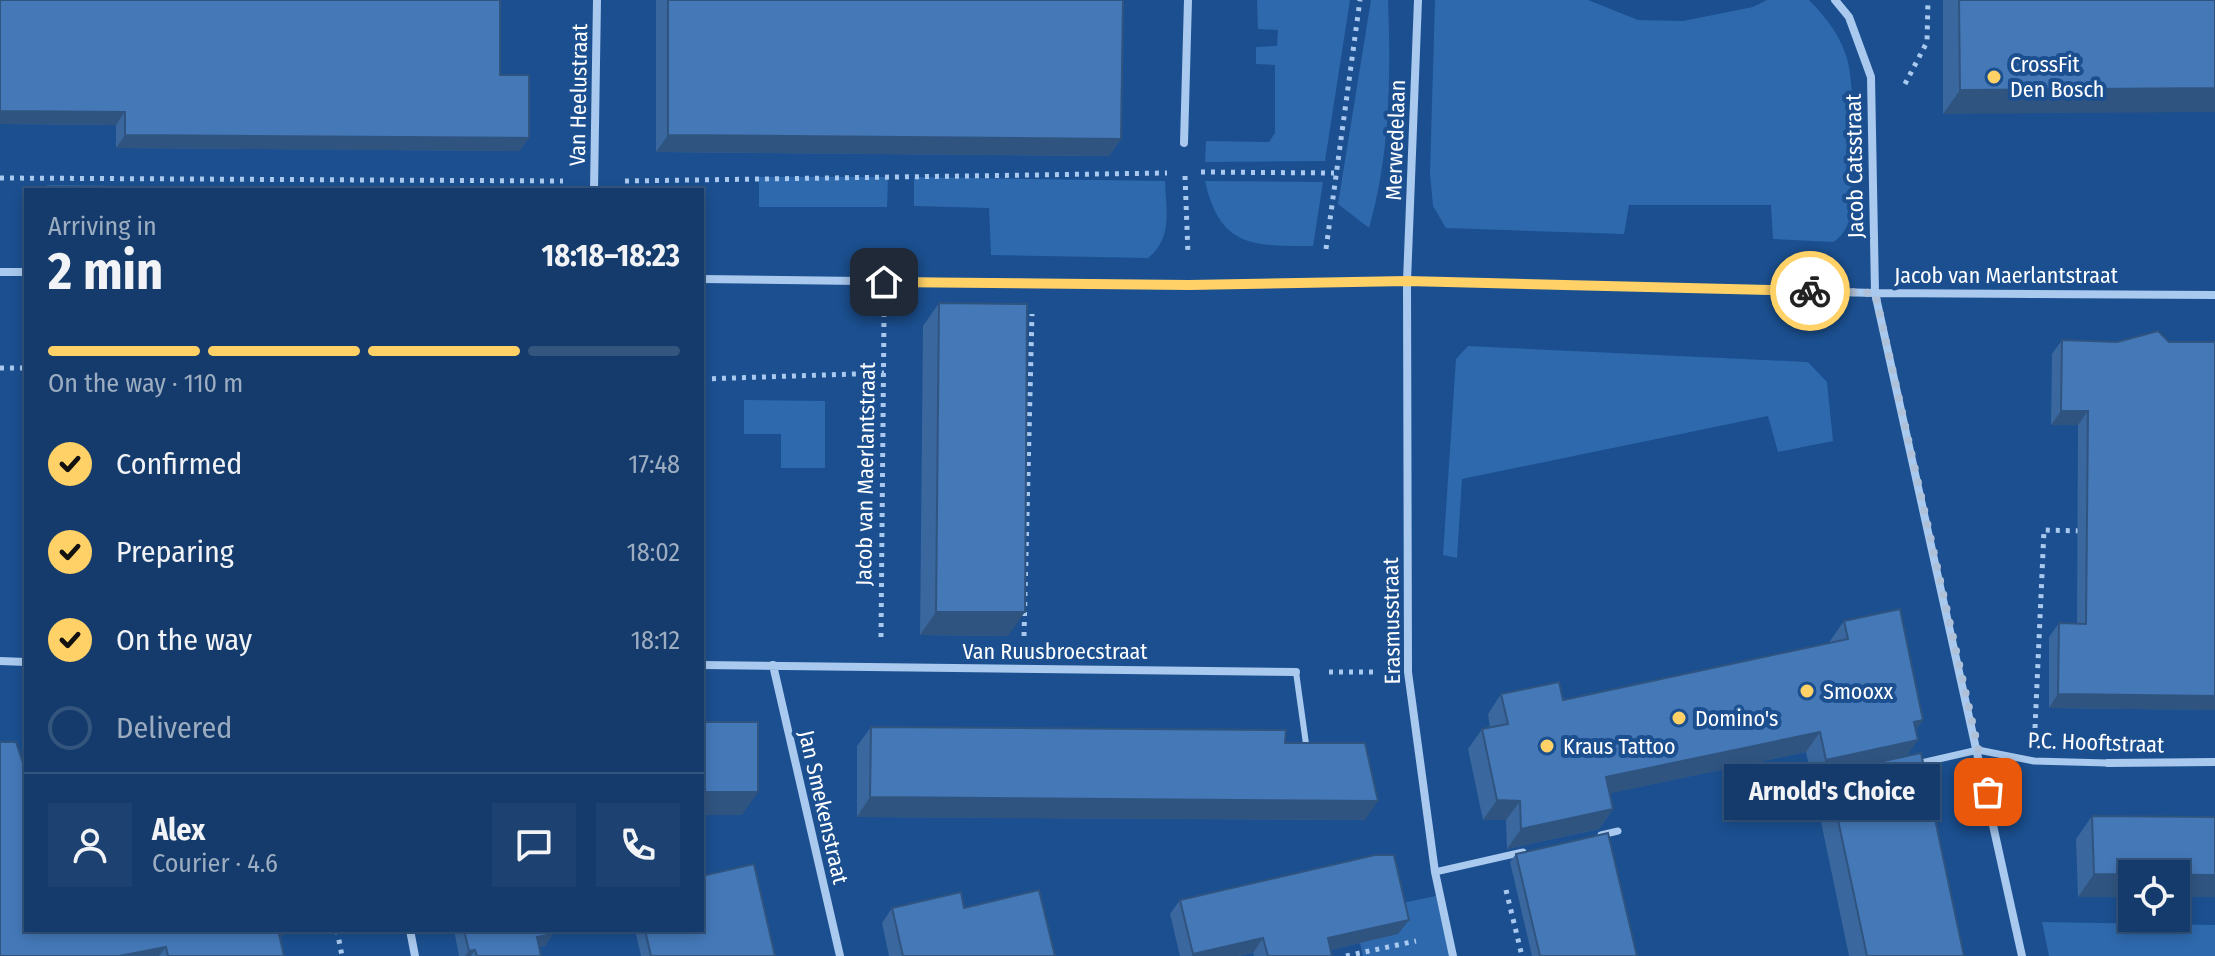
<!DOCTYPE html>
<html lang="en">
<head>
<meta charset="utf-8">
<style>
  :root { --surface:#143b6b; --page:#1d4271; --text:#f1f3f6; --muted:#9dadc1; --line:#33557e; --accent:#ffd166 }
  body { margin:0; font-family:"Fira Sans Condensed",sans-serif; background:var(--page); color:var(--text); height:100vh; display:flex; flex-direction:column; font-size:30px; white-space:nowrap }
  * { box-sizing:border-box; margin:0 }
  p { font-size:26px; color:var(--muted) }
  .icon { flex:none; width:44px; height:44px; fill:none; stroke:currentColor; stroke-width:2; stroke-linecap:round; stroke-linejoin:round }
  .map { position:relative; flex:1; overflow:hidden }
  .side { position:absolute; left:24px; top:188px; width:680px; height:744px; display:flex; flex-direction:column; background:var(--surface); border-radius:0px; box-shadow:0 4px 12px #0003,0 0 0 2px var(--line) }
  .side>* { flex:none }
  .tools { position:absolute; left:2118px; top:860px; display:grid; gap:16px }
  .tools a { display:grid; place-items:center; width:72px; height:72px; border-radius:0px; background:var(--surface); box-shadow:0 4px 12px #0003,0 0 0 2px var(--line); font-size:40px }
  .pin { position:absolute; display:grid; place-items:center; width:68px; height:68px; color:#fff; margin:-34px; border-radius:16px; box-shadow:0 4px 12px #0006 }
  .courier { position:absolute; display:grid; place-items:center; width:80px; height:80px; margin:-40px; border:6px solid #ffd166; border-radius:50%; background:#fff; color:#222; box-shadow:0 2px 10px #0007 }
  .bubble { position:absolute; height:56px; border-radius:0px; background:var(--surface); box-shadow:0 4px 12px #0003,0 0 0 2px var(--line); font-size:26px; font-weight:700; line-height:56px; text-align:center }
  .overview em { font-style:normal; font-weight:700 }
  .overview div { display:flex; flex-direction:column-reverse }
  .overview { display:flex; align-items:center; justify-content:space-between; height:136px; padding:0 24px }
  h1 { font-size:52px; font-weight:700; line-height:60px }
  .bar { display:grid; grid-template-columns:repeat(4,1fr); gap:12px 8px; align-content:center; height:96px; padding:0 24px }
  .bar i { height:10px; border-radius:6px; background:var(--line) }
  .bar .on { background:var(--accent) }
  .bar p { grid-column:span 4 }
  .line { display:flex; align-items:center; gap:20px; padding:0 24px; border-top:2px solid var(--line) }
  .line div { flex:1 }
  .round { display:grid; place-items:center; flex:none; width:84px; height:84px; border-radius:0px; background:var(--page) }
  ol { padding:0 24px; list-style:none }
  li { display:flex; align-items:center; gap:24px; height:88px }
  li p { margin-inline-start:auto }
  li .icon { padding:8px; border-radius:50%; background:var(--accent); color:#111; stroke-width:4 }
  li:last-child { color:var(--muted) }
  li i { width:44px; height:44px; border:4px solid var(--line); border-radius:50% }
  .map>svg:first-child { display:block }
</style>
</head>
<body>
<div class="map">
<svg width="2215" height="956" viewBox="0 0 2215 956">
  <rect width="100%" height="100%" fill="#1b4f8f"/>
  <path fill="#2e69ad" d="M1257,0H1350L1325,161L1205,162L1206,141L1269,142L1275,133V65L1256,64V47L1277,46L1278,30L1258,29Z
    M1371,0H1388C1391,76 1390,155 1369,228L1338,204Z
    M1435,0H1588L1638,20L1683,21L1753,7L1767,0H1809C1827,18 1842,38 1848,62C1855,93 1856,186 1850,217C1848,227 1841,238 1833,242L1773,239L1771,205H1629L1624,234L1446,228L1433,206L1430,173Z
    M759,177H888L887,207H759Z
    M914,177L1165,181C1166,211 1173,238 1148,258L991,255L989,208L914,206Z
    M1205,181L1323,182L1313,246C1253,246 1220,248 1205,181Z
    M47,185L342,189L374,190H47Z
    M1468,346L1808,362L1827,382L1833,441L1778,452L1768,416L1462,479L1457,558L1443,555L1456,359Z
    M744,400L825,401V468H781V434H744Z
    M1436,896L1450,956H1363L1353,913Z
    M2042,922L2215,925V956H2049Z"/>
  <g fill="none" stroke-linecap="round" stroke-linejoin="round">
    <path stroke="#a9c9ee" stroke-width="5" stroke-dasharray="4 6" stroke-linecap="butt" d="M1905,84L1927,42L1928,0
      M1201,172L1334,173
      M1185,176L1188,254
      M0,178L563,181
      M625,181L1167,173
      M1326,249L1360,0
      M0,368H26
      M702,379L884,373
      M1024,636L1032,314
      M881,637L884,315
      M1329,672H1375
      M2035,728L2044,530L2084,531
      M1506,890L1522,956
      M337,930L342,956
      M1346,956L1416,941"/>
    <path stroke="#a9c9ee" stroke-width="6" d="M1296,672L1307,751"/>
    <path stroke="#a9c9ee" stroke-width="7" d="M1917,764L1978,750L2034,761L2108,763
      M1803,789L1827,784
      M1601,835L1618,831
      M1435,872L1523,852"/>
    <path stroke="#a9c9ee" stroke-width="8" d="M1418,0L1407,281L1408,672L1435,872L1453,956
      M1835,0L1849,17L1871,77L1875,293L2022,956
      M1184,143L1188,0
      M594,190L597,0
      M0,272H26
      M702,279L1189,285L1407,281L1875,293L2215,295
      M0,661L26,662
      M702,665L1296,672
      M773,665L840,956
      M2108,763L2215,762
      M410,930L415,956"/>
  </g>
  <path fill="#3a679d" d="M656,0H1123L1121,139L1109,156L656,152Z
    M1943,0H2215L1943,114Z
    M500,75L520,151L116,148V125L0,124Z
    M939,303L1008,636L920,635L923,326Z
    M2062,340L2215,710L2049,708V637L2059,623L2077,624L2078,425H2051L2052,354Z
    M1844,621L1923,720L1916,730L1907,756L1964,956H1849L1815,793L1826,777L1812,780L1806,752L1610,793L1613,809L1599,829L1507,849L1506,820H1483L1468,749L1482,729L1490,728L1488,714L1501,694L1563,700L1830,643V641Z
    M871,727L1285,743L1365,820L857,817V746Z
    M2092,816L2132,874V897H2078L2076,839Z
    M1516,854L1637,956H1532L1510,862Z
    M1180,900L1409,920L1398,934L1330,950L1332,956H1254L1253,953L1238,956H1180L1170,914Z
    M892,908H964L1055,956H889L882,923Z
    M26,930L283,936L279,937L284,956H0Z
    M454,930H552L553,934L545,946L539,947L541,956H459Z
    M635,930H702L775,956H641Z"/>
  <path fill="#305480" d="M2215,88V112L1943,114L1960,90Z
    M0,111L125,112L116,125L0,124Z
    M125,135L529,138L520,151L116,148Z
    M668,135L1121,139L1109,156L656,152Z
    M2061,411H2088L2078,425H2051Z
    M936,612H1025L1008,636L920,635Z
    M2058,694L2215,696V710L2049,708Z
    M1923,720L1909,740L1914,722Z
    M1820,732L1806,752L1592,797L1606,777Z
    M1918,740L1904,760L1828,773L1826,777L1812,780L1826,760Z
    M702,792H758L742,815H702Z
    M870,797L1378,801L1365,820L857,817Z
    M1497,800L1520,801L1506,820H1483Z
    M1613,809L1599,829L1507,849L1521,829Z
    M2094,874H2132V897H2078Z
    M2176,875H2215V897H2176Z
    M1409,920L1398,934L1317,953L1328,938Z
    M271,930H287L283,936L263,941Z
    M553,934L545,946L528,949L537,937Z
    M1263,938L1253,953L1238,956H1192L1193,954Z
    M166,947L159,956H119Z
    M475,950L471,956H465L469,951Z"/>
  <path fill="#4478b7" stroke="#305480" stroke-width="2" d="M0,0H500V75H529V138L125,135V112L0,111Z
    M668,0H1123L1121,139L668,135Z
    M1959,0H2215V88L1960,90Z
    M939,303L1027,304L1025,612H936Z
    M2158,331L2169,342H2215V696L2058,694L2059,623L2086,624L2088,411H2061L2062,340L2117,342Z
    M1900,609L1923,720L1914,722L1918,740L1826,760L1820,732L1606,777L1613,809L1521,829L1520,801L1497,800L1482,729L1508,724L1501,694L1559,682L1563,700L1848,639L1844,621Z
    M702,722H758V792H702Z
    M871,727L1286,730L1285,743H1365L1378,801L870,797Z
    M0,742H16L26,772V930H278L284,956H168L166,947L119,956H0Z
    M1921,753L1964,956H1867L1828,773Z
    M2092,816L2215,817V875L2094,874Z
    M1608,833L1637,956H1540L1516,854Z
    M1375,855H1394L1409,920L1328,938L1332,956H1268L1263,938L1193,954L1180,900Z
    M754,864L775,956H651L645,930H702V876Z
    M1039,890L1055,956H903L892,908L961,892L964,908Z
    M464,930H552L553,934L537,937L541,956H477L475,950L469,951Z"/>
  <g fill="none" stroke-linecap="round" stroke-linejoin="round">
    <path stroke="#afc1d8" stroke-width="8" stroke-dasharray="0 14.4" d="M1810,291L1875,293L1988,792"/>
    <path stroke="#ffd166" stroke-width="10" d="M884,282L1189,285L1407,281L1810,291"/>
  </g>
  <g fill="#ffd166" stroke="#1b4f8f" stroke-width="3">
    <circle cx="1994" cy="77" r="8"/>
    <circle cx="1807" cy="691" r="8"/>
    <circle cx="1679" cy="718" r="8"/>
    <circle cx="1547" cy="746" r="8"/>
  </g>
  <g text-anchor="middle" stroke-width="8" stroke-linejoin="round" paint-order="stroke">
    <g font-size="22" fill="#fff" stroke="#1b4f8f" text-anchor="start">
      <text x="2010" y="72">CrossFit<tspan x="2010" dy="25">Den Bosch</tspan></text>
      <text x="1823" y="699">Smooxx</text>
      <text x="1695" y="726">Domino's</text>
      <text x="1563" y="754">Kraus Tattoo</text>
    </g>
    <g font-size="22" fill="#fff" stroke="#1b4f8f">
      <text transform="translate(578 95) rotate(-89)" y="8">Van Heelustraat</text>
      <text transform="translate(1395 140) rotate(-88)" y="8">Merwedelaan</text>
      <text transform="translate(1854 166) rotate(-91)" y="8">Jacob Catsstraat</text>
      <text x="2006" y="283">Jacob van Maerlantstraat</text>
      <text transform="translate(865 474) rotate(-89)" y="8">Jacob van Maerlantstraat</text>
      <text transform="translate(1391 621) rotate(-91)" y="8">Erasmusstraat</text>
      <text x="1055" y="659">Van Ruusbroecstraat</text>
      <text transform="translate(2096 742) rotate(2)" y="8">P.C. Hooftstraat</text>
      <text transform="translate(824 807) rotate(77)" y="8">Jan Smekenstraat</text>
    </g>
  </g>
</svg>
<div class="tools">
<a><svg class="icon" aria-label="locate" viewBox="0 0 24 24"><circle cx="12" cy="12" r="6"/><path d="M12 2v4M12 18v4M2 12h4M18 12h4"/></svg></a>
</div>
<div class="pin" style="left:1988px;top:792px;background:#ea580c"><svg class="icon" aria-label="bag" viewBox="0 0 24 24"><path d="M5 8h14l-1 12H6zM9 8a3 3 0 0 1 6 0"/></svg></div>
<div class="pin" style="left:884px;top:282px;background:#1f2937"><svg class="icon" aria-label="home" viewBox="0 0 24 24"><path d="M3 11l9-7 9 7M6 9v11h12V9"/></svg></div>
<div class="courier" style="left:1810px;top:291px"><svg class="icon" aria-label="bike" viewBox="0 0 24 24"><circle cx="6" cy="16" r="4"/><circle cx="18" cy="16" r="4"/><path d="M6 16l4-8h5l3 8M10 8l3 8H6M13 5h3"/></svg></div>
<div class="bubble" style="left:1724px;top:764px;width:216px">Arnold's Choice</div>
<section class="side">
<div class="overview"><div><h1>2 min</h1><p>Arriving in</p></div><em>18:18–18:23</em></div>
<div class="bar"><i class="on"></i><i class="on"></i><i class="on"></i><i></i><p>On the way · 110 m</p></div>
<ol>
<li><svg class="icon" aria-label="check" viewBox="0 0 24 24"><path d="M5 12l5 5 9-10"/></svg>Confirmed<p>17:48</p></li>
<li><svg class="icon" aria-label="check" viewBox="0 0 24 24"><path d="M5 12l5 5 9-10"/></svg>Preparing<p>18:02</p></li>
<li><svg class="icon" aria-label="check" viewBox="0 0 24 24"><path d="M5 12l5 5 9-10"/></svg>On the way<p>18:12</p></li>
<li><i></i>Delivered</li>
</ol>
<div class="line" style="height:144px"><a class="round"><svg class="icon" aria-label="person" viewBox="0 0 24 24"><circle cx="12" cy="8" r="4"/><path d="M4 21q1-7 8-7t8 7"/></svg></a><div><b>Alex</b><p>Courier · 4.6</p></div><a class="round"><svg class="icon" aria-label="chat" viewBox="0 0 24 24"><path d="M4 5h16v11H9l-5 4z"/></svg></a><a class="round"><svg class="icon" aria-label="phone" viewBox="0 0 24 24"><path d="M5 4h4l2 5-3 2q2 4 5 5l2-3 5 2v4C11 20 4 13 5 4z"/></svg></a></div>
</section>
</div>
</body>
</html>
